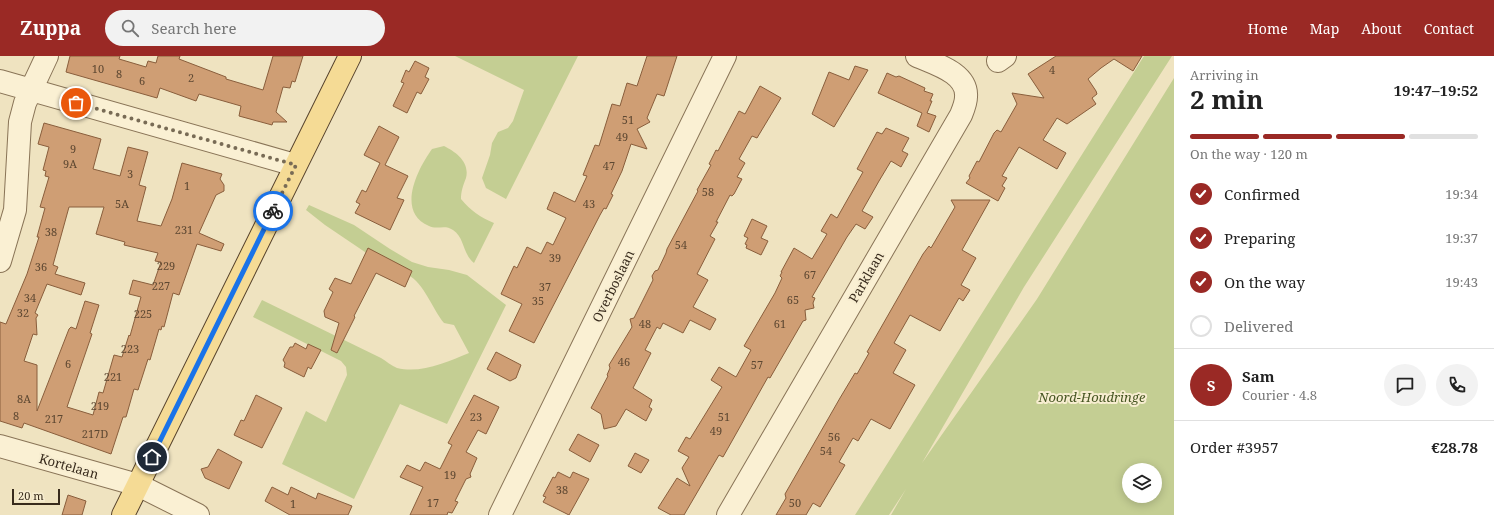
<!DOCTYPE html>
<html lang="en">
<head>
<meta charset="utf-8">
<style>
  :root { --surface:#fff; --page:#f2f2f2; --text:#222; --muted:#767676; --line:#e0e0e0; --accent:#9a2925 }
  body { margin:0; font-family:"Noto Serif",serif; background:var(--page); color:var(--text); height:100vh; display:flex; flex-direction:column; font-size:15px; white-space:nowrap }
  * { box-sizing:border-box; margin:0 }
  p { font-size:13px; color:var(--muted) }
  .icon { flex:none; width:22px; height:22px; fill:none; stroke:currentColor; stroke-width:2; stroke-linecap:round; stroke-linejoin:round }
  .map { position:relative; flex:1; overflow:hidden }
  .panel { display:flex; flex-direction:column; background:var(--surface); width:320px }
  .panel>* { flex:none }
  .tools { position:absolute; left:1122px; top:407px; display:grid; gap:8px }
  .tools a { display:grid; place-items:center; width:40px; height:40px; border-radius:50%; background:var(--surface); box-shadow:0 2px 10px #0003; font-size:20px }
  .scale { position:absolute; left:12px; bottom:10px; width:48px; box-sizing:border-box; padding-left:4px; border:2px solid #382b1c; border-top:0; font-size:11px; line-height:14px; white-space:nowrap; color:#382b1c; -webkit-text-stroke:3px #f7edd0; paint-order:stroke }
  .pin { position:absolute; display:grid; place-items:center; width:34px; height:34px; color:#fff; margin:-17px; border:2px solid #fff; border-radius:50%; box-shadow:0 1px 4px #0007 }
  .courier { position:absolute; display:grid; place-items:center; width:40px; height:40px; margin:-20px; border:3px solid #1a73e8; border-radius:50%; background:#fff; color:#222; box-shadow:0 1px 5px #0007 }
  .overview em { font-style:normal; font-weight:700 }
  .overview div { display:flex; flex-direction:column-reverse }
  .overview { display:flex; align-items:center; justify-content:space-between; height:68px; padding:0 16px }
  h1 { font-size:26px; font-weight:700; line-height:30px }
  .bar { display:grid; grid-template-columns:repeat(4,1fr); gap:6px 4px; align-content:center; height:48px; padding:0 16px }
  .bar i { height:5px; border-radius:3px; background:var(--line) }
  .bar .current { background:var(--accent) }
  .bar p { grid-column:span 4 }
  .line { display:flex; align-items:center; gap:10px; padding:0 16px; border-top:1px solid var(--line) }
  .line div { flex:1 }
  .round { display:grid; place-items:center; flex:none; width:42px; height:42px; border-radius:21px; background:var(--page) }
  ol { padding:0 16px; list-style:none }
  li { display:flex; align-items:center; gap:12px; height:44px }
  li p { margin-inline-start:auto }
  li .icon { padding:4px; border-radius:50%; background:var(--accent); color:#fff; stroke-width:4 }
  li:last-child { color:var(--muted) }
  li i { width:22px; height:22px; border:2px solid var(--line); border-radius:50% }
  header { display:flex; align-items:center; gap:24px; box-sizing:border-box; height:56px; padding:0 20px; background:var(--accent); color:#fff }
  header strong { font-size:19px }
  nav { display:flex; gap:22px; margin-inline-start:auto; font-size:14px }
  .search { width:280px; height:36px; background:var(--page); display:flex; align-items:center; gap:10px; box-sizing:border-box; padding:0 14px; border-radius:22px; color:var(--muted); font-size:15px }
  main { display:flex; flex:1; min-height:0 }
  .map>svg:first-child { display:block }
</style>
</head>
<body>
<header>
<strong>Zuppa</strong>
<div class="search"><svg class="icon" aria-label="search" viewBox="0 0 24 24"><circle cx="10" cy="10" r="6"/><path d="M15 15l6 6"/></svg>Search here</div>
<nav><a>Home</a><a>Map</a><a>About</a><a>Contact</a></nav>
</header>
<main>
<div class="map">
<svg width="1174" height="459" viewBox="0 0 1174 459">
  <rect width="100%" height="100%" fill="#efe3c0"/>
  <path fill="#c4ce93" fill-rule="evenodd" d="M455,0H578L506,143L486,132L482,122L490,99L492,87L498,76L508,72L513,65L524,34Z
    M1144,0H1172L1024,231L922,407L1037,243L1174,22V459H891L906,433L889,459H855ZM1129,414H1155V440H1129Z
    M444,90C456,96 470,106 466,122C463,130 461,135 461,143C471,155 480,161 494,167L474,207C462,197 465,182 453,174C445,168 437,174 429,170C396,156 417,114 432,93Z
    M309,149L354,169L390,193L412,206L428,211L449,214L467,219L506,249L447,368L400,348L354,443L282,408L306,355L326,366L347,319L346,311L341,305L253,261L262,244L381,302C386,305 392,310 397,312C421,318 447,306 469,297L454,269L444,267C433,254 424,227 408,219C405,218 400,218 396,217L325,169L306,154Z"/>
  <path fill="#cf9e74" stroke="#895e3c" fill-rule="evenodd" d="M70,0H120L119,3L146,11L148,5L156,7L158,0H180L179,3L226,21V23L263,34L273,0H303L295,26L292,25L290,32L283,31L276,56L287,66H273L272,69L239,60L241,50L199,38L196,45L160,32L157,42L66,16Z
    M647,0H677L664,40L657,38L647,62L650,66L637,73L647,93L631,88L622,115L611,138L613,139L606,153L604,152L600,159L534,287L509,275L522,248L501,238L514,210L517,212L527,191L541,198L547,186L553,189L566,162L547,153L554,136L575,146L587,120L583,119L595,89L599,90L612,48L620,50L627,27L637,30Z
    M1056,0H1142L1133,15L1114,3L1101,12L1088,23L1096,35L1097,38L1092,42L1096,48L1067,68L1057,62L1043,84L1066,97L1057,113L1019,91L1002,120L1007,122L1002,130L1005,132L998,145L966,127L970,122L969,120L977,105L979,106L994,77L997,74L1001,76L1017,48L1012,37L1044,42L1028,18Z
    M415,5L429,12L425,21L429,23L421,38L417,36L407,57L393,50L404,27L401,26L406,14L409,16Z
    M855,10L868,14L834,71L812,58L829,16L849,24Z
    M887,17L896,21L899,20L925,32L924,35L933,38L930,45H932L927,57L936,60L929,76L917,70L922,57L878,37Z
    M760,30L781,42L757,82L752,80L739,103L745,107L737,121L742,123L734,138L732,140L730,139L716,166H718L710,180L715,183L697,218L708,224L693,251L716,263L710,274L690,264L683,277L663,267L660,273L657,271L645,294L651,297L633,332L652,344L649,351L652,353L646,365L626,353L616,370L604,373L601,358L591,352L608,320L607,319L610,312L609,309L632,271L630,263L634,262L653,224L652,220L655,215L658,214L666,197L667,193L698,135L697,134L711,109L709,108L716,94L718,95L739,55L745,58Z
    M44,67L101,83L93,113L120,120L128,91L148,96L139,129L146,131L137,165L161,170L172,143L182,107L222,118L220,123L224,129V135L216,139L199,177L224,188L221,195L197,188L179,239L173,237L164,271L162,270L161,274L159,273L150,304L148,303L138,334L134,333L126,361H123L111,398L24,367L22,372L0,365V266L6,268L27,218L39,181H37L45,152L40,151L49,121L45,120L46,115L43,114L49,91L38,88ZM69,151H104L96,178L125,186L124,189L158,197L155,205L161,206L153,229L133,224L129,238L141,241L130,280L129,279L122,301L114,299L103,337L99,336L93,359L67,351L92,278L90,277L99,249L85,245L76,273L71,271L69,273L37,355V309L24,305L33,278L37,279L36,262L38,259L35,257L47,228L81,239L85,227L55,218L58,211L53,209Z
    M379,70L399,81L385,109L408,120L397,142L404,144L390,174L355,157L360,148L356,146L362,134L366,136L380,107L364,99Z
    M886,72L909,82L902,95L908,98L901,111L891,105L879,125L862,155L873,161L865,173L856,168L847,181L812,241L815,242L813,247L814,252L805,254L806,264L803,265L770,322L768,321L723,401L719,399L684,459H671L658,452L677,422L690,430L682,412L689,401L678,395L686,381L690,383L722,331L711,324L719,311L736,321L751,294L744,290L775,237L782,222L780,220L782,216H781L794,192L812,203L827,178L821,175L831,158L837,162L863,116L857,113L877,76L882,78Z
    M951,144H990L962,194L976,202L961,229L970,234L963,245L959,242L940,275L910,259L894,287L906,294L893,317L915,329L890,373L871,363L858,385L853,382L839,406L845,409L820,451L813,447L806,459H776L786,442L785,438L840,342L855,317L857,318L869,297L867,296L923,198L929,190L931,192L955,151Z
    M752,163L767,170L761,182L768,185L761,199L746,192L747,189L745,188L748,182L744,180Z
    M368,192L412,215L405,231L376,217L354,260L355,261L337,297L331,294L339,267L325,261L324,255L333,236L329,233L335,222L351,228Z
    M295,287L306,293L308,288L321,294L311,313L308,311L304,321L284,311L285,307L283,304L290,291H293Z
    M496,296L521,309L516,322L510,325L487,313Z
    M256,339L282,352L262,392L234,379L241,364L244,365Z
    M474,339L499,351L486,378L478,374L466,396L477,402L470,418L471,421L466,423L455,445L458,446L452,457L448,456L447,459H410L423,431L400,421L407,409L420,415L425,406L440,413L452,389L448,387Z
    M578,378L599,389L590,406L569,394Z
    M218,393L242,406L229,433L205,422L201,413L208,411Z
    M635,397L649,404L641,417L628,410Z
    M558,416L570,422L573,416L589,423L569,459L543,446L546,441L543,440L553,421L555,422Z
    M272,431L288,439L291,431L316,443L318,437L352,450L348,459H290L265,445Z
    M68,439L86,445L82,459H62Z"/>
  <g fill="none" stroke-linecap="round" stroke-linejoin="round">
    <g stroke="#897457" stroke-width="24">
      <path id="minor" d="M998,5L1005,0
        M0,25L295,109
        M0,205L15,154L20,66L25,47L47,0
        M0,390L138,429L198,459
        M500,459L725,0
        M728,459L961,59C963,54 966,47 966,41C968,17 935,8 917,0"/>
    </g>
    <g stroke="#56422c" stroke-width="24">
      <path id="major" d="M123,459L350,0"/>
    </g>
    <use href="#minor" stroke="#faf0d3" stroke-width="22"/>
    <use href="#major" stroke="#f5db95" stroke-width="22"/>
  </g>
  <g fill="none" stroke-linecap="round" stroke-linejoin="round">
    <path stroke="#786b55" stroke-width="4" stroke-dasharray="0 7.2" d="M76,47L296,109L273,155"/>
    <path stroke="#1a73e8" stroke-width="5" d="M152,401L273,155"/>
  </g>
  <g text-anchor="middle" stroke-width="4" stroke-linejoin="round" paint-order="stroke">
    <g font-size="11" fill="#5e4832">
      <text x="98" y="17">10</text>
      <text x="1052" y="18">4</text>
      <text x="119" y="22">8</text>
      <text x="191" y="26">2</text>
      <text x="142" y="29">6</text>
      <text x="628" y="68">51</text>
      <text x="622" y="85">49</text>
      <text x="73" y="97">9</text>
      <text x="70" y="112">9A</text>
      <text x="609" y="114">47</text>
      <text x="130" y="122">3</text>
      <text x="187" y="134">1</text>
      <text x="708" y="140">58</text>
      <text x="122" y="152">5A</text>
      <text x="589" y="152">43</text>
      <text x="184" y="178">231</text>
      <text x="51" y="180">38</text>
      <text x="681" y="193">54</text>
      <text x="555" y="206">39</text>
      <text x="166" y="214">229</text>
      <text x="41" y="215">36</text>
      <text x="810" y="223">67</text>
      <text x="161" y="234">227</text>
      <text x="545" y="235">37</text>
      <text x="30" y="246">34</text>
      <text x="793" y="248">65</text>
      <text x="538" y="249">35</text>
      <text x="23" y="261">32</text>
      <text x="143" y="262">225</text>
      <text x="645" y="272">48</text>
      <text x="780" y="272">61</text>
      <text x="130" y="297">223</text>
      <text x="624" y="310">46</text>
      <text x="68" y="312">6</text>
      <text x="757" y="313">57</text>
      <text x="113" y="325">221</text>
      <text x="24" y="347">8A</text>
      <text x="100" y="354">219</text>
      <text x="16" y="364">8</text>
      <text x="476" y="365">23</text>
      <text x="724" y="365">51</text>
      <text x="54" y="367">217</text>
      <text x="716" y="379">49</text>
      <text x="95" y="382">217D</text>
      <text x="834" y="385">56</text>
      <text x="826" y="399">54</text>
      <text x="450" y="423">19</text>
      <text x="562" y="438">38</text>
      <text x="433" y="451">17</text>
      <text x="795" y="451">50</text>
      <text x="293" y="452">1</text>
    </g>
    <g font-size="13" fill="#382b1c" stroke="#f7edd0">
      <text transform="translate(866 221) rotate(-60)" y="5">Parklaan</text>
      <text transform="translate(613 230) rotate(-64)" y="5">Overboslaan</text>
      <text transform="translate(69 410) rotate(16)" y="5">Kortelaan</text>
    </g>
    <g font-size="13" font-style="italic" fill="#465522" stroke="#f7edd0">
      <text x="1092" y="346">Noord-Houdringe</text>
    </g>
  </g>
</svg>
<div class="tools">
<a><svg class="icon" aria-label="layers" viewBox="0 0 24 24"><path d="M12 4l9 5-9 5-9-5zM3 14l9 5 9-5"/></svg></a>
</div>
<div class="scale">20 m</div>
<div class="pin" style="left:76px;top:47px;background:#ea580c"><svg class="icon" aria-label="bag" viewBox="0 0 24 24"><path d="M5 8h14l-1 12H6zM9 8a3 3 0 0 1 6 0"/></svg></div>
<div class="pin" style="left:152px;top:401px;background:#1f2937"><svg class="icon" aria-label="home" viewBox="0 0 24 24"><path d="M3 11l9-7 9 7M6 9v11h12V9"/></svg></div>
<div class="courier" style="left:273px;top:155px"><svg class="icon" aria-label="bike" viewBox="0 0 24 24"><circle cx="6" cy="16" r="4"/><circle cx="18" cy="16" r="4"/><path d="M6 16l4-8h5l3 8M10 8l3 8H6M13 5h3"/></svg></div>
</div>
<section class="panel">
<div class="overview"><div><h1>2 min</h1><p>Arriving in</p></div><em>19:47–19:52</em></div>
<div class="bar"><i class="current"></i><i class="current"></i><i class="current"></i><i></i><p>On the way · 120 m</p></div>
<ol>
<li><svg class="icon" aria-label="check" viewBox="0 0 24 24"><path d="M5 12l5 5 9-10"/></svg>Confirmed<p>19:34</p></li>
<li><svg class="icon" aria-label="check" viewBox="0 0 24 24"><path d="M5 12l5 5 9-10"/></svg>Preparing<p>19:37</p></li>
<li><svg class="icon" aria-label="check" viewBox="0 0 24 24"><path d="M5 12l5 5 9-10"/></svg>On the way<p>19:43</p></li>
<li><i></i>Delivered</li>
</ol>
<div class="line" style="height:72px"><b class="round" style="background:var(--accent);color:#fff">S</b><div><b>Sam</b><p>Courier · 4.8</p></div><a class="round"><svg class="icon" aria-label="chat" viewBox="0 0 24 24"><path d="M4 5h16v11H9l-5 4z"/></svg></a><a class="round"><svg class="icon" aria-label="phone" viewBox="0 0 24 24"><path d="M5 4h4l2 5-3 2q2 4 5 5l2-3 5 2v4C11 20 4 13 5 4z"/></svg></a></div>
<div class="line" style="height:52px"><div>Order #3957</div><b>€28.78</b></div>
</section>
</main>
</body>
</html>
